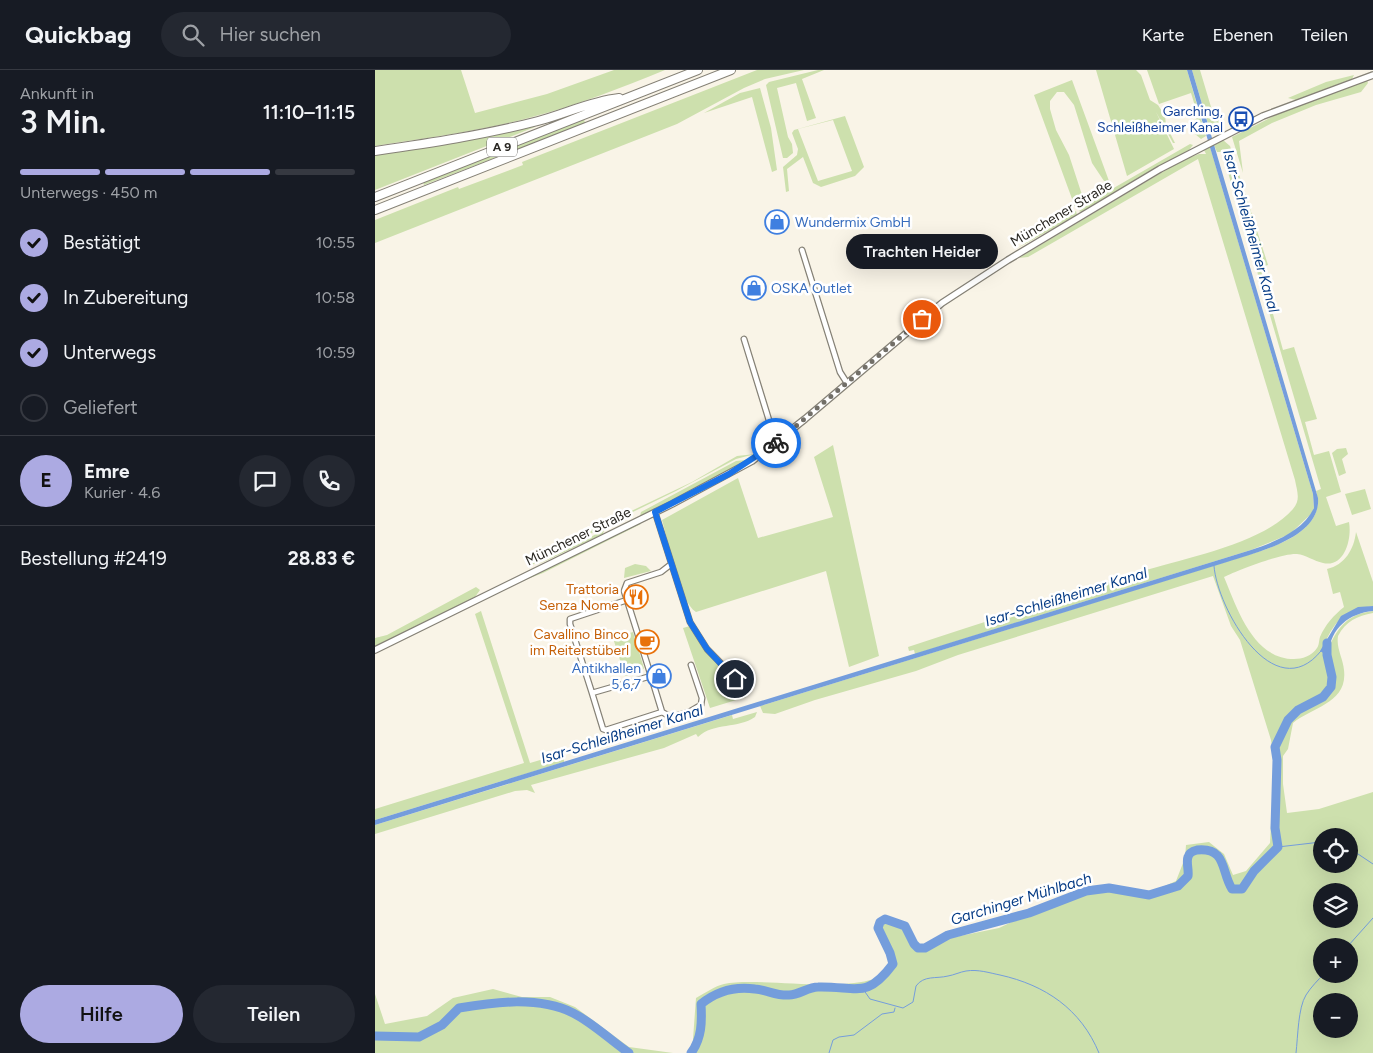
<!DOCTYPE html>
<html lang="de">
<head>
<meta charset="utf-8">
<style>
  :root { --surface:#171b24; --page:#242831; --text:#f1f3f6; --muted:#9ea1a6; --line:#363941; --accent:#acaae2 }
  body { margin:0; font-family:Figtree,sans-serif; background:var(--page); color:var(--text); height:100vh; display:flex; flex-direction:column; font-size:19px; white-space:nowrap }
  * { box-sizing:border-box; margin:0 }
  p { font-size:16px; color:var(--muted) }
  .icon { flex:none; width:28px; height:28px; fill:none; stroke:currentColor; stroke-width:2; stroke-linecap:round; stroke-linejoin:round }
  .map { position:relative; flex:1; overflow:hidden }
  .drawer { display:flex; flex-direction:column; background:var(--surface); width:375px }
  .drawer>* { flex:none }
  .tools { position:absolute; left:938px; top:758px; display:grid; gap:10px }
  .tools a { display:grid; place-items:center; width:45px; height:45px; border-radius:50%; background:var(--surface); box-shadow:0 5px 20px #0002; font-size:25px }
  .pin { position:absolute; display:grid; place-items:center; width:42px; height:42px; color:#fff; margin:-21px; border:2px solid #fff; border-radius:50%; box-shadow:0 1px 5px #0007 }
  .courier { position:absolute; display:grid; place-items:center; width:50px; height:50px; margin:-25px; border:4px solid #1a73e8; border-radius:50%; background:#fff; color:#222; box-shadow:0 1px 6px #0007 }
  .bubble { position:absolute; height:35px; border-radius:18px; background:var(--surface); box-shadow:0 5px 20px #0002; font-size:16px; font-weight:600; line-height:35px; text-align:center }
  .overview em { font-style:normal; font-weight:600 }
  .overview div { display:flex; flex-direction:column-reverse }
  .overview { display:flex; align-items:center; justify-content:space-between; height:85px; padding:0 20px }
  h1 { font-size:32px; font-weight:600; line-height:38px }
  .bar { display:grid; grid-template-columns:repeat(4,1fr); gap:8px 5px; align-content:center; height:60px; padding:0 20px }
  .bar i { height:6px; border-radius:4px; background:var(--line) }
  .bar .current { background:var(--accent) }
  .bar p { grid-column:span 4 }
  .line { display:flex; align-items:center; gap:12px; padding:0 20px; border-top:1px solid var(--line) }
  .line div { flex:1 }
  .round { display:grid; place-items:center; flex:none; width:52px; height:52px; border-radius:26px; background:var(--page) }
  ol { padding:0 20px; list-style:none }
  li { display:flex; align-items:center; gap:15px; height:55px }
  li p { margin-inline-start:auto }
  li .icon { padding:5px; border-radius:50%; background:var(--accent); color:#111; stroke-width:4 }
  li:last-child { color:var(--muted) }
  li i { width:28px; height:28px; border:2px solid var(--line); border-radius:50% }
  .action { display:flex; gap:10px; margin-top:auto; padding:10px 20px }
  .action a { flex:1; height:58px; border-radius:30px; background:var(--accent); color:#111; font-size:20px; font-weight:600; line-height:58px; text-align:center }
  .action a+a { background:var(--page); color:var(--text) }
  header { display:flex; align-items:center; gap:30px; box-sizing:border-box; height:70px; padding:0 25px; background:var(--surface); border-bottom:1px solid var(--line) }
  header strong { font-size:24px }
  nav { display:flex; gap:28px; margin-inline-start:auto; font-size:18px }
  .search { width:350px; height:45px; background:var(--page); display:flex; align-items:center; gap:12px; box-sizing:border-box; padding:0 18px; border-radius:28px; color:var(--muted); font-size:19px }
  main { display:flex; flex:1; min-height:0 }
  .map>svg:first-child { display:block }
</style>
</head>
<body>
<header>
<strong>Quickbag</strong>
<div class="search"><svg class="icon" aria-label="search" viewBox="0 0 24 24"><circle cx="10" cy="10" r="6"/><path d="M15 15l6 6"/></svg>Hier suchen</div>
<nav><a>Karte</a><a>Ebenen</a><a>Teilen</a></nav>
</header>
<main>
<section class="drawer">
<div class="overview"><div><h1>3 Min.</h1><p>Ankunft in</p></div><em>11:10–11:15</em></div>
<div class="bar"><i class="current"></i><i class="current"></i><i class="current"></i><i></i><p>Unterwegs · 450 m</p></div>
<ol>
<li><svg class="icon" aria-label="check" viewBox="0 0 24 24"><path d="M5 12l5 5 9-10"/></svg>Bestätigt<p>10:55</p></li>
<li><svg class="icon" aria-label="check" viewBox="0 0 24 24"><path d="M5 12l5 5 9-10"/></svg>In Zubereitung<p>10:58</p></li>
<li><svg class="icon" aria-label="check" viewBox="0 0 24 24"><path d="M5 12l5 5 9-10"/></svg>Unterwegs<p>10:59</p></li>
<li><i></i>Geliefert</li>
</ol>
<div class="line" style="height:90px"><b class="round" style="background:var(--accent);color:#111">E</b><div><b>Emre</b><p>Kurier · 4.6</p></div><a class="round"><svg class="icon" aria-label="chat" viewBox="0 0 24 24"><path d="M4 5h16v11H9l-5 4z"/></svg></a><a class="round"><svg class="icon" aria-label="phone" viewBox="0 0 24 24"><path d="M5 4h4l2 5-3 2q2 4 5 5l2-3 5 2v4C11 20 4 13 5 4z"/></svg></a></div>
<div class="line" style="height:65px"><div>Bestellung #2419</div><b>28.83 €</b></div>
<div class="action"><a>Hilfe</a><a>Teilen</a></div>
</section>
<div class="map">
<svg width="998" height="983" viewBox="0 0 998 983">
  <rect width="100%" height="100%" fill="#f9f4e7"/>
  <path fill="#cde0ad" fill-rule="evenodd" d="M0,0H86L100,43L172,24L239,0H290C246,18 203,35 157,47C106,61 53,68 0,76Z
    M382,0H429L390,9L369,18L302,54L0,173V150L83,117L84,119L148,95L147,92Z
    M443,0H449L427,9L441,48L432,51L421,13L402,18L413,67L417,74L418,83L412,88H408L391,15L394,12Z
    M721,0H761L766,5L775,30L783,35L790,46L791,55L800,73H798L781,42L799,79L752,106Z
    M772,0H812L831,66L826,69L820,64L818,52L822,48L821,43H815V40L820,36L816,23L784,34Z
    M817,0H825L836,37L849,57L836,64Z
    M979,5L977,9L921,30L913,28L951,12Z
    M697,10L734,111H729L717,93L699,35L689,22H682L675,31V39L681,60L694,85L709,131L700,137L659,25Z
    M992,10L993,13L986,22L941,35L897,53L864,71L868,103L857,67L911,40Z
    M385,18L396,58L402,100L397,102L377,27L329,43L365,23Z
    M470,46L489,97L480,106L446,117L438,113L428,87L412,99L414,121L411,122L408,97L422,85L423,79L417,63L419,60ZM458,50L477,101L443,111L423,59Z
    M209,49L210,53L49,115L48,112Z
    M160,56V57L0,120V84Z
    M848,70L855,76L893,195L885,197L908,280L919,277L942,349L930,352L939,385L954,381L966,422L951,427L961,456L974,452C977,468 970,498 948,493C939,491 931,485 922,484C907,483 863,500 849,507C862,538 878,589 919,589C927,589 937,586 942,578C944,576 944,570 945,567C950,555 959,545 969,537L965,522L958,524L952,499C970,495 979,479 981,462L998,512V536C972,539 960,550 950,573L954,577C964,555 974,544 998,541V543C982,546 971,551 963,566C961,578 968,588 969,600C973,633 937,637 918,653L913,679L908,686V714L912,743L944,739L998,722V983H317L321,928C330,923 340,916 349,914C388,905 501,931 521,893L507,862L506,857L513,851C535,858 529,863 540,879L549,882L575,868L624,858L689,827L734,817L772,824L801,811L810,788L811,775L834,772L849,784L858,805L871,801L895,773L899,694L896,670L865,570L856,556L838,506L583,585L541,601L440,630L400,644L388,643L385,636L889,480C914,471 951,454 941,421L946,419L847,82H842L839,75ZM946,766H974V794H946ZM946,821H974V849H946ZM946,876H974V904H946ZM946,931H974V959H946Z
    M815,74L818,75L814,80L706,142L704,141L730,123Z
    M835,77L938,424L939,438L937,443L915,464L876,480L540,584L539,580L534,581L533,577C610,552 687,527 765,502C809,488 888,474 918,439C926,430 922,421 920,410L823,89L653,187L644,188L806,91L824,84H831L829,80Z
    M701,141L702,145L641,179Z
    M458,375L504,586L474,597L451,501L321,542C304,531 293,471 287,450L363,408L383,468L458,447L439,387Z
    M971,378L973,384L967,389L971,403L964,406L957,383L962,379Z
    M380,384L361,389L301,421L229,456V454L317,412L362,386Z
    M370,390L335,411L265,446L266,442L361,391Z
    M990,419L996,439L977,445L970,424Z
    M265,453L266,454L168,503L142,513Z
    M225,455L226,458L153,497L154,494Z
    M229,460L228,464L160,496Z
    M260,494L271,496L276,501L249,508L250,498Z
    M101,517L105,520L100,527L0,576V568L12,565Z
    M106,541L155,693L189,683V692L0,750V739L149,693L100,544Z
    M315,556L331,580L369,621L371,627L335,638L308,558Z
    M258,562L269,598L267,601L250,606L238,568Z
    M382,642L380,647C363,659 339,652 323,667L321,664L289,678L156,715L160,723L152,720L140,721L0,764V755L357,645L358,649Z
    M118,919L147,927H175L200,937L254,977L298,983H0V924L10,954L52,946L78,928Z"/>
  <path fill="#749ddc" d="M812,0H817L943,428C946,468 882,482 852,492L0,755V750L876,480C899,472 927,462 939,438L938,424Z
    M998,536V541C975,543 955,558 954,583L950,584L945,581L966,546L983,537Z"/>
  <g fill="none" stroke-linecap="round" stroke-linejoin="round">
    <path stroke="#749ddc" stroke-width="1" d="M839,496C842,538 899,639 946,581
      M903,777L946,772
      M974,778L998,794
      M973,876L998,848
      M488,919L495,929L528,938L538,932L541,916C549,905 561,909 573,906C579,905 585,902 591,901C603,899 615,903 625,905C670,915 706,939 724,983
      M454,983L458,970L464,967L479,965L507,944L519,942L520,938
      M921,983C923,966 923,938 931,925C936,917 943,910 949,904"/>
    <path stroke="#749ddc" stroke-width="9" d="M0,966L44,967L67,955L84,938C120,932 164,926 198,943C218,953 235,970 254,983
      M316,983C327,968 327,952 326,934C342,921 359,916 380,919C392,920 402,926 414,925C424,925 433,917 443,917C482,916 491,930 518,894L515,883L503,858L505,852L510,849L530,856L539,874L543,878H550L573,865L654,843L711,821L734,818L774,825L803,816L813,806C814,800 811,792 813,787C814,783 818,781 822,780C852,777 846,802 857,819H867L879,801L903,777L900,758L902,690L900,677L913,650L923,640L948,627L956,617L957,607L952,585V573"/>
    <g stroke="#858176" stroke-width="7">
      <path id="street" d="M427,180L465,302L472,313
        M369,269L401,373
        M280,442L315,552L332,579L369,617
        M252,530L276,606L217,623L195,554V549L252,530L249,521L252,513L286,502L295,495
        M276,606L287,642L296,647L314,642L326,635L327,628L316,595
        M217,623L228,659L231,660L287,642"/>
    </g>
    <g stroke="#858176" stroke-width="8">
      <path id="secondary" d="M0,580L297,434L377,391L430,349L567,233L633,190L785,99L888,46L998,5"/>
    </g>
    <g stroke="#858176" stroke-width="10">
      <path id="highway" d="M0,81C55,73 109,65 163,51C190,44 216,31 244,28
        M0,127L323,0
        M0,140L356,0"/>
    </g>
    <use href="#street" stroke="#fff" stroke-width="4.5"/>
    <use href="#secondary" stroke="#fff" stroke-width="5.5"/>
    <use href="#highway" stroke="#fff" stroke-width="8"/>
  </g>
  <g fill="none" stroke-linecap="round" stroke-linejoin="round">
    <path stroke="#726f68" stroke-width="5" stroke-dasharray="0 9" d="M401,373L547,249"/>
    <path stroke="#1a73e8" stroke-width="6" d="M360,609L332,579L315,552L280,442L354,404L401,373"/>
  </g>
  <defs>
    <g id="bus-ring" transform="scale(1.25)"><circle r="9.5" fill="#fff" stroke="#1a4fb4" stroke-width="1.5"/><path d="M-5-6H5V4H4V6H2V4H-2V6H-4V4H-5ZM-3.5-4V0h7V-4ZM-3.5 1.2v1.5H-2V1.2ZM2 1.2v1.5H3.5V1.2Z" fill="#1a4fb4"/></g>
    <g id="shop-ring" transform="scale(1.25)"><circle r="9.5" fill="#fff" stroke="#3f7fe0" stroke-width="1.5"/><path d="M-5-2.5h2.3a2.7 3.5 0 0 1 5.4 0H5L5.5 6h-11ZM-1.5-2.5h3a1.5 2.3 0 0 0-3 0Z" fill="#3f7fe0"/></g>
    <g id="restaurant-ring" transform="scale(1.25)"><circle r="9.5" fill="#fff" stroke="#e8710a" stroke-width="1.5"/><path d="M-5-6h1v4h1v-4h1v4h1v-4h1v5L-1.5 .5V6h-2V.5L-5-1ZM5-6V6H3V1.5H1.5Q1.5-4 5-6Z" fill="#e8710a"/></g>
    <g id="cafe-ring" transform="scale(1.25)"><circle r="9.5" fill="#fff" stroke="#e8710a" stroke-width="1.5"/><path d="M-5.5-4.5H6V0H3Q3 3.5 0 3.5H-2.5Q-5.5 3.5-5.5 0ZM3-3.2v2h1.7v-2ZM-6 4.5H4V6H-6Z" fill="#e8710a"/></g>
  </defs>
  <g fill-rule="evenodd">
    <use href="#bus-ring" x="866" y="49"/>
    <use href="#shop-ring" x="402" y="152"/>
    <use href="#shop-ring" x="379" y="218"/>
    <use href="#restaurant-ring" x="261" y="527"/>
    <use href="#cafe-ring" x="272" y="572"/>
    <use href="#shop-ring" x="284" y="606"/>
  </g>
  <g text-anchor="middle" stroke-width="5" stroke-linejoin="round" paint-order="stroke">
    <rect fill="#fff" stroke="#6a6865" stroke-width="1" x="112" y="67.5" width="30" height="19" rx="4"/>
    <g font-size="12" font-weight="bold" fill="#2a2823">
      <text x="127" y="81">A 9</text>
    </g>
    <g font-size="14" fill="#164399" stroke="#fff" text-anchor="end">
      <text x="848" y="46">Garching,<tspan x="848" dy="16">Schleißheimer Kanal</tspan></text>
    </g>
    <g font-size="14" fill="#2a2823" stroke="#fff">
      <text transform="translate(686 143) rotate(-31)" y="5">Münchener Straße</text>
      <text transform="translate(203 466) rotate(-26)" y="5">Münchener Straße</text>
    </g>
    <g font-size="14" fill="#366cbe" stroke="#fff" text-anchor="start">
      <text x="420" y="157">Wundermix GmbH</text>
      <text x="396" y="223">OSKA Outlet</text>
      <text x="266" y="603" text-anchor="end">Antikhallen<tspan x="266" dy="16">5,6,7</tspan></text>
    </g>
    <g font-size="14" fill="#c56008" stroke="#fff" text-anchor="end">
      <text x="244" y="524">Trattoria<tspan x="244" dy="16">Senza Nome</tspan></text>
      <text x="254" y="569">Cavallino Binco<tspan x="254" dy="16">im Reiterstüberl</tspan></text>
    </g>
    <g font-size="15" font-style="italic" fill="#083d86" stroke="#fff">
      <text transform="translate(876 161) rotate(74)" y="5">Isar-Schleißheimer Kanal</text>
      <text transform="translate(691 527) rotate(-17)" y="5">Isar-Schleißheimer Kanal</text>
      <text transform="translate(247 664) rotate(-17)" y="5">Isar-Schleißheimer Kanal</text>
      <text transform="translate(646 829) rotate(-17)" y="5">Garchinger Mühlbach</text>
    </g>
  </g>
</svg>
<div class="tools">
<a><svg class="icon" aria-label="locate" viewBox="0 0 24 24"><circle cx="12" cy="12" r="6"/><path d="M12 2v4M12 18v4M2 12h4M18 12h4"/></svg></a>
<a><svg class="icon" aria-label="layers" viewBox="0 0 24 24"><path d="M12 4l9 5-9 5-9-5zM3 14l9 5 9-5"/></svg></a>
<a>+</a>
<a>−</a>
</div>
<div class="pin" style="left:547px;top:249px;background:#ea580c"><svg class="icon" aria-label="bag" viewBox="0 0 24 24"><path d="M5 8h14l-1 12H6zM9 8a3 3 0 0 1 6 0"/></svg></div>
<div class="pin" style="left:360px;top:609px;background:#1f2937"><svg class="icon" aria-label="home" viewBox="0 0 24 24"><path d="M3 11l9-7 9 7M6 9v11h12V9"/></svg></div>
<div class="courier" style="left:401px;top:373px"><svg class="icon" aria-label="bike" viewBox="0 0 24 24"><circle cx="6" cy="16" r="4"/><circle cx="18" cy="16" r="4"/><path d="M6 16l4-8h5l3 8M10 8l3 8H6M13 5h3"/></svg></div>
<div class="bubble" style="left:471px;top:164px;width:152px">Trachten Heider</div>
</div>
</main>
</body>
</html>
